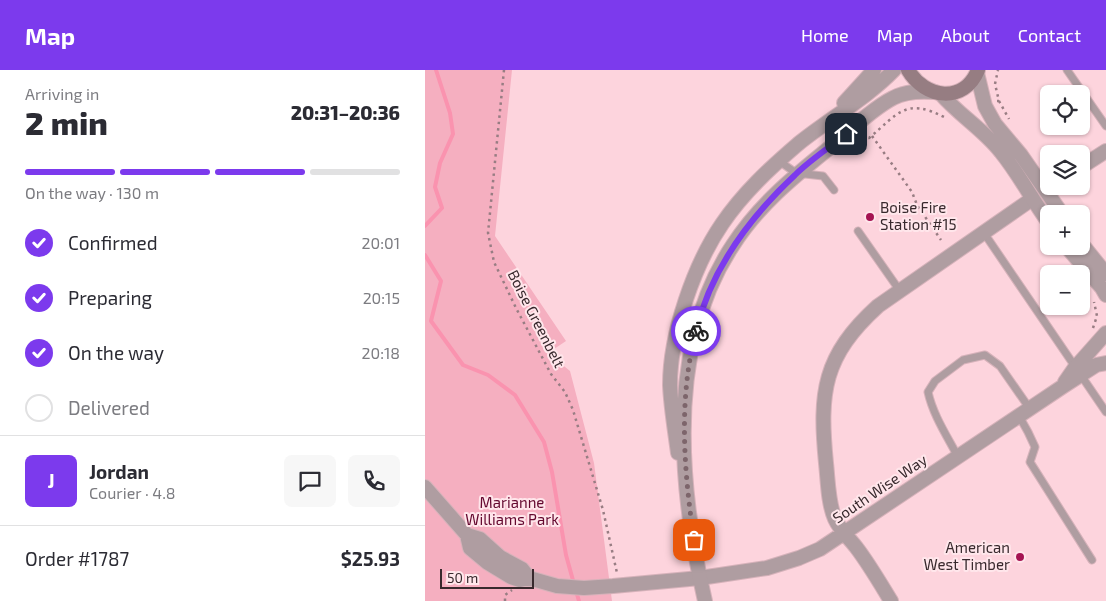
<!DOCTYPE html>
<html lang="en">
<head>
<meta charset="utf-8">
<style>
  :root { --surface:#fff; --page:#f7f7f7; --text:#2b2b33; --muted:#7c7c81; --line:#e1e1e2; --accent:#7c3aed }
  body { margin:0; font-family:"Exo 2",sans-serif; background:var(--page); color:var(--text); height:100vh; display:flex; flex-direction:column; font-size:19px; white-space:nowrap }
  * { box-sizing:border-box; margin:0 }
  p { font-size:16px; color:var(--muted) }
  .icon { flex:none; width:28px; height:28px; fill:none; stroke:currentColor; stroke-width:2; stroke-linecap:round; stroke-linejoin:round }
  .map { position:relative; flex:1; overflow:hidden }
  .sheet { display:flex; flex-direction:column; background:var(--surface); width:425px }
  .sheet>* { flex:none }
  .tools { position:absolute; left:615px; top:15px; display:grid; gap:10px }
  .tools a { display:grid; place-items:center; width:50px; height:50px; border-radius:8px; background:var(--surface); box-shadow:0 1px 4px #0004; font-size:25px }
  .scale { position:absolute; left:15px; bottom:12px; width:94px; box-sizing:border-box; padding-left:5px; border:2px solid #38292d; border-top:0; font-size:14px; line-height:18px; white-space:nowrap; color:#38292d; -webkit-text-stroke:4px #ffe6eb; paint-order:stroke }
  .pin { position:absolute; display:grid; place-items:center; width:42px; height:42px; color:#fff; margin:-21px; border-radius:10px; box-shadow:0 2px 8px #0006 }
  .courier { position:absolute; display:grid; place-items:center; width:50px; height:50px; margin:-25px; border:4px solid #7c3aed; border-radius:50%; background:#fff; color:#222; box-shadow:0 1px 6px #0007 }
  .summary em { font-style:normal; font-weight:800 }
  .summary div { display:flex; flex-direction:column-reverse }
  .summary { display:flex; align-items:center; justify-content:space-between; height:85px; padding:0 25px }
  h1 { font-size:32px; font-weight:800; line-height:38px }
  .bar { display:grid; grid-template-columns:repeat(4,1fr); gap:8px 5px; align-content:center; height:60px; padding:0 25px }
  .bar i { height:6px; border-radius:4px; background:var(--line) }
  .bar .current { background:var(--accent) }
  .bar p { grid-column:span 4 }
  .line { display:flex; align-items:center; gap:12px; padding:0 25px; border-top:1px solid var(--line) }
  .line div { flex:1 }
  .round { display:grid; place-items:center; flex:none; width:52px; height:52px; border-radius:8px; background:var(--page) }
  ol { padding:0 25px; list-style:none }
  li { display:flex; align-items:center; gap:15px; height:55px }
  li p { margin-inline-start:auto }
  li .icon { padding:5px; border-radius:50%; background:var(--accent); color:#fff; stroke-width:4 }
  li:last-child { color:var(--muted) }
  li i { width:28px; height:28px; border:2px solid var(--line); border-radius:50% }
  header { display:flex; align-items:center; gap:30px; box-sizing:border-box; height:70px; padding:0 25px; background:var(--accent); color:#fff }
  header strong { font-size:24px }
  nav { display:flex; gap:28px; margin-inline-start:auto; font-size:18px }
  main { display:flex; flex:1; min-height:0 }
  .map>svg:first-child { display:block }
</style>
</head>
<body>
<header>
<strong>Map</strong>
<nav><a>Home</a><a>Map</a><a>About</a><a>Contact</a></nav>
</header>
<main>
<section class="sheet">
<div class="summary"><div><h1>2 min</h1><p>Arriving in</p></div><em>20:31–20:36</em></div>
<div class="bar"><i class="current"></i><i class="current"></i><i class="current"></i><i></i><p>On the way · 130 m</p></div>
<ol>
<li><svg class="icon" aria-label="check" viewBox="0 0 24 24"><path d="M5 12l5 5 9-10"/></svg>Confirmed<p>20:01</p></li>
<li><svg class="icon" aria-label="check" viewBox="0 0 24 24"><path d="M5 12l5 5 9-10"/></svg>Preparing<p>20:15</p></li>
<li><svg class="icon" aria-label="check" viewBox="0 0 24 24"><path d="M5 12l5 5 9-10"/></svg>On the way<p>20:18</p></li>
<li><i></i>Delivered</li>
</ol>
<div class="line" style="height:90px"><b class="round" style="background:var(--accent);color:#fff">J</b><div><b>Jordan</b><p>Courier · 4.8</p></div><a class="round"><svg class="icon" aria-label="chat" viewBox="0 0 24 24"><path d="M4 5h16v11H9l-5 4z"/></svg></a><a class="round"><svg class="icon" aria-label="phone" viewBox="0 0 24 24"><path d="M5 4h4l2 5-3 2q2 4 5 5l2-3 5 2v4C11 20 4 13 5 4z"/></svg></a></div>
<div class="line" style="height:65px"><div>Order #1787</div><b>$25.93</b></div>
</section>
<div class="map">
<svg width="681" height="531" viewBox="0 0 681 531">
  <rect width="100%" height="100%" fill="#fdd4dd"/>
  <path fill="#f5afc0" d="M0,0H87L70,166L141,271L123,283L145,301L169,393L187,531H0Z"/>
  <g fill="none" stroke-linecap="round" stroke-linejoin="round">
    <path stroke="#fa93af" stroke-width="4" d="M0,156L17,138L10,117L15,93L28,64L25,43L11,0
      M0,185L16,211L6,251L38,295L63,305L90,325L119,372L127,402L141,485L149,514
      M151,521L154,531"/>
    <g stroke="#d6b2ba" stroke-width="9">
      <path id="service" d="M642,0L681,56
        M354,91L371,103L398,106L409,120
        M433,161L475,221
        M559,163L681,342
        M594,346L603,362L610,377L605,392L667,490
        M533,387C522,366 508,345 503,322L510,311L538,290L560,285L575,296L605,339"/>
    </g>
    <g stroke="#d6b2ba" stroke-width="16">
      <path id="minor" d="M656,97L681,81
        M640,312L649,299L681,263
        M0,417L42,465L55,469L75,487L97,499L104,508L132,516L159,518L188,516L275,508L342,498L374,488L395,479L637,317L671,295L681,293
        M42,465L45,478L63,493L86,507L95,510L104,508
        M466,531C455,513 444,494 431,477C424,468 415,460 410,449C403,433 403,411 401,393C394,322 398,286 453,236L607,129"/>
    </g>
    <g stroke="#d6b2ba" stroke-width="16">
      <path id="tertiary" d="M552,3L560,36L570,54L596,85L637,144
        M516,24C534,45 559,60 576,82C594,104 607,130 624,153
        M419,33L449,0
        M656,173L681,204
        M641,176L677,218L681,225
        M253,383C250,360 246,338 245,315C245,264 269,195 297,154C318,123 345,98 373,74C405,48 441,29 469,0
        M280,531C254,418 240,277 308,175C333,136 367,108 403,79C421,64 448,38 468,28C481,21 495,21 509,22"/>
    </g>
    <g stroke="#d6b2ba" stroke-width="16">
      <path id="secondary" d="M483,0C500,29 539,34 553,0"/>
    </g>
    <path stroke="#987d83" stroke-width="2.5" stroke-dasharray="2.5 4" stroke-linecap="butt" d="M79,0L63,163L69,192L91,238L126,304L140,322L148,340L178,440L192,503
      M572,31H574L570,14L573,0
      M574,31L584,49
      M447,66L487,122L492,135L516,170
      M437,67L444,68C473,44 480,27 519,47
      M668,258L672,246L669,232
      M80,531V525L87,520"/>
    <use href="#service" stroke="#af9da1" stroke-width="7"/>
    <use href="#minor" stroke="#af9da1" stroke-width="14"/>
    <use href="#tertiary" stroke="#af9da1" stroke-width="14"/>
    <use href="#secondary" stroke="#967d82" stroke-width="14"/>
  </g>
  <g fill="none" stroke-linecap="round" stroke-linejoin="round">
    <path stroke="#7d656b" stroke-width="5" stroke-dasharray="0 9" d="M269,470C259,401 253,330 271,261"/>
    <path stroke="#7c3aed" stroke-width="6" d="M271,261C286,199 324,148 370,105C385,90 404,78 421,64"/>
  </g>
  <g fill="#a51352" stroke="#ffe6eb" stroke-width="2">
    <circle cx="445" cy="147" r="5"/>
    <circle cx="595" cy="487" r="5"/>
  </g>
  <g text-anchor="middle" stroke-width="4" stroke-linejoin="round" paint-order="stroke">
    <g font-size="15" fill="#38292d" stroke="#ffe6eb" text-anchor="start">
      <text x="455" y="143">Boise Fire<tspan x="455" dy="17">Station #15</tspan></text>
      <text x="585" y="483" text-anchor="end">American<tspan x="585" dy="17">West Timber</tspan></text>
    </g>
    <g font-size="15" fill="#38292d" stroke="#ffe6eb">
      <text transform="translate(111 249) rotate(63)" y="5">Boise Greenbelt</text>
      <text transform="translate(455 419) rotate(-34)" y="5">South Wise Way</text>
    </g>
    <g font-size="15" fill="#64082f" stroke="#ffe6eb">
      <text x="87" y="438">Marianne<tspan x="87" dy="17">Williams Park</tspan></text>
    </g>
  </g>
</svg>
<div class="tools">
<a><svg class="icon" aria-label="locate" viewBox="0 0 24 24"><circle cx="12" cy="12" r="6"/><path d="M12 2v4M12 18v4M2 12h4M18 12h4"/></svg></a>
<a><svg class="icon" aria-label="layers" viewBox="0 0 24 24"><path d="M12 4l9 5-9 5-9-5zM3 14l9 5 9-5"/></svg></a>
<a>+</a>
<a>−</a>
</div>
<div class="scale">50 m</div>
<div class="pin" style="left:269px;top:470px;background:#ea580c"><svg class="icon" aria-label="bag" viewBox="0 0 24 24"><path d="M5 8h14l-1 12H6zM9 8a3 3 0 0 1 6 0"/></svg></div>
<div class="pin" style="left:421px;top:64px;background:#1f2937"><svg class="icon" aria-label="home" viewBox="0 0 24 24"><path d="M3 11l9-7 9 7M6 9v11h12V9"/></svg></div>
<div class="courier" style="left:271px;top:261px"><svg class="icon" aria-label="bike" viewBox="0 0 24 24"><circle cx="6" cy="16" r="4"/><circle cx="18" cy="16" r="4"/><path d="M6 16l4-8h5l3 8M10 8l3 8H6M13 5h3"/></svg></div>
</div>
</main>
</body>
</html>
